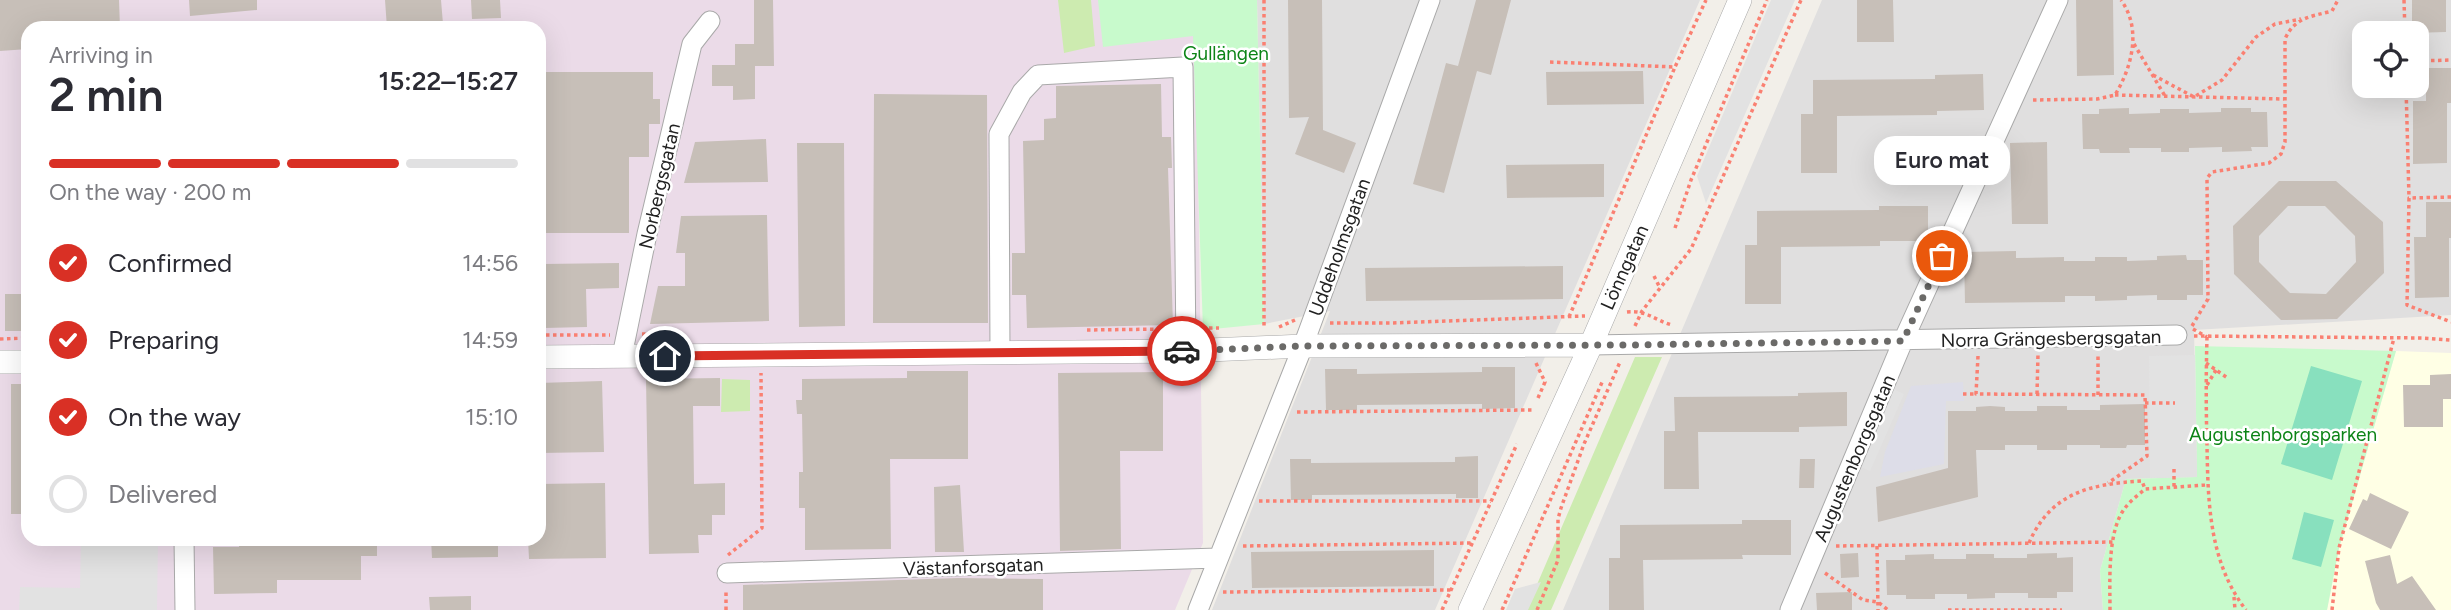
<!DOCTYPE html>
<html lang="en">
<head>
<meta charset="utf-8">
<style>
  :root { --surface:#fff; --page:#f7f7f7; --text:#2b2b33; --muted:#7c7c81; --line:#e1e1e2; --accent:#d93025 }
  body { margin:0; font-family:Figtree,sans-serif; background:var(--page); color:var(--text); height:100vh; display:flex; flex-direction:column; font-size:26px; white-space:nowrap }
  * { box-sizing:border-box; margin:0 }
  p { font-size:23px; color:var(--muted) }
  .icon { flex:none; width:38px; height:38px; fill:none; stroke:currentColor; stroke-width:2; stroke-linecap:round; stroke-linejoin:round }
  .map { position:relative; flex:1; overflow:hidden }
  .side { position:absolute; left:21px; top:21px; width:525px; height:525px; display:flex; flex-direction:column; background:var(--surface); border-radius:21px; box-shadow:0 7px 28px #0002 }
  .side>* { flex:none }
  .controls { position:absolute; left:2352px; top:21px; display:grid; gap:14px }
  .controls a { display:grid; place-items:center; width:77px; height:77px; border-radius:14px; background:var(--surface); box-shadow:0 7px 28px #0002; font-size:35px }
  .pin { position:absolute; display:grid; place-items:center; width:60px; height:60px; color:#fff; margin:-30px; border:4px solid #fff; border-radius:50%; box-shadow:0 2px 7px #0007 }
  .courier { position:absolute; display:grid; place-items:center; width:70px; height:70px; margin:-35px; border:5px solid #d93025; border-radius:50%; background:#fff; color:#222; box-shadow:0 2px 9px #0007 }
  .bubble { position:absolute; height:49px; border-radius:21px; background:var(--surface); box-shadow:0 7px 28px #0002; font-size:23px; font-weight:600; line-height:49px; text-align:center }
  .summary em { font-style:normal; font-weight:600 }
  .summary div { display:flex; flex-direction:column-reverse }
  .summary { display:flex; align-items:center; justify-content:space-between; height:119px; padding:0 28px }
  h1 { font-size:46px; font-weight:600; line-height:52px }
  .bar { display:grid; grid-template-columns:repeat(4,1fr); gap:10px 7px; align-content:center; height:84px; padding:0 28px }
  .bar i { height:9px; border-radius:5px; background:var(--line) }
  .bar .selected { background:var(--accent) }
  .bar p { grid-column:span 4 }
  ol { padding:0 28px; list-style:none }
  li { display:flex; align-items:center; gap:21px; height:77px }
  li p { margin-inline-start:auto }
  li .icon { padding:7px; border-radius:50%; background:var(--accent); color:#fff; stroke-width:4 }
  li:last-child { color:var(--muted) }
  li i { width:38px; height:38px; border:4px solid var(--line); border-radius:50% }
  .map>svg:first-child { display:block }
</style>
</head>
<body>
<div class="map">
<svg width="2451" height="610" viewBox="0 0 2451 610">
  <rect width="100%" height="100%" fill="#f2efe9"/>
  <path fill="#e0dfdf" fill-rule="evenodd" d="M1257,0H1700L1435,610H1212L1330,311L1264,324Z
    M1822,0H2451V315L2194,330L2197,477L2126,479L2100,571L2103,610H1563ZM2364,33H2417V86H2364Z"/>
  <path fill="#ebdbe8" fill-rule="evenodd" d="M0,0H1196L1203,543L1175,610H0ZM28,28H539V539H28Z"/>
  <path fill="#ffffe5" d="M2396,351L2451,353V610H2327L2339,548Z"/>
  <path fill="#cdebb0" d="M1058,0H1091L1095,46L1064,53Z
    M1635,357H1662L1551,610H1526Z
    M722,379L750,380V411L721,412Z"/>
  <path fill="#c8facc" d="M1098,0H1257L1264,324L1203,330L1193,36L1103,47Z
    M2195,346L2396,351L2339,548L2327,610H2103L2100,571L2126,479L2197,477Z"/>
  <path fill="#88e0be" d="M2311,366L2362,381L2332,480L2281,464Z
    M2304,512L2334,520L2321,567L2292,559Z"/>
  <path fill="#e2e2e2" d="M1771,0H1795L1706,203L1697,176Z
    M2195,355L2197,477L2150,478L2149,356Z
    M1893,389L1904,394L1870,471L1859,466Z
    M81,539H158L157,610H19L20,587L80,588Z
    M1541,582L1528,610H1506L1515,589Z"/>
  <path fill="#dddde8" d="M1963,382L1964,401H1946L1944,464L1880,477L1885,452L1911,386Z"/>
  <path fill="#c7bfb8" fill-rule="evenodd" d="M0,0H119L120,28H28V49L0,51Z
    M189,0H257V10L190,16Z
    M385,0H441L443,24L387,28Z
    M471,0H500L501,18L472,19Z
    M754,0H773L774,66H755V99L733,100V86H712V65H735V44H754Z
    M1288,0H1322L1323,130L1356,143L1344,173L1295,154L1309,117L1289,118Z
    M1476,0H1511L1491,75L1477,71L1444,193L1413,184L1446,63L1458,66Z
    M1857,0H1893L1894,42H1857Z
    M2076,0H2113L2114,75L2077,76Z
    M2412,0H2446V32L2412,33Z
    M2426,68H2451V103H2447V163L2413,164V101H2426Z
    M1643,71L1644,104L1547,105L1546,72Z
    M542,72H653V99H660V124H649V157H629V233H543Z
    M1983,74L1984,110L1937,111V115L1837,116V173H1801V114H1813V80L1935,79V75Z
    M1161,84L1162,137H1171L1172,168H1168L1173,325L1027,328L1026,295H1012V253H1025L1023,141L1044,140V119L1056,118V86Z
    M874,94L987,95L988,323H873Z
    M2129,108V114L2160,113V109H2189V113L2221,112V108H2251V112H2267L2268,147H2251L2252,151L2222,152V147L2189,148V152H2161V148H2129L2130,153H2100L2099,149H2083L2082,114H2099V109Z
    M766,139L768,182L684,183L695,142Z
    M2047,142L2048,224H2012L2010,143Z
    M797,143H844L845,326L799,327Z
    M1604,164V197L1507,198L1506,165Z
    M2279,181H2336L2383,222L2384,273L2337,319L2281,320L2234,274L2233,226ZM2288,206H2325L2355,236L2356,262L2326,294L2290,293L2259,262V236Z
    M2426,202H2451V238H2449V297L2415,298L2414,237H2426Z
    M1879,206H1928V241H1880V246L1781,247V304H1745V245H1757V211L1879,210Z
    M767,215L769,321L650,324L658,286H685V253H676L681,216Z
    M2016,251V258L2064,257V261H2095V257H2127V261L2157,260V256L2186,255L2187,260H2203V295H2187V300H2157V295L2127,296V300L2095,301V296H2065V302L1965,303L1964,252Z
    M619,263V288L586,289L587,327L544,328L543,264Z
    M1563,266V299L1366,301L1365,268Z
    M5,294H28V331H5Z
    M1482,367H1515V408L1482,409V404L1357,405V410H1326L1325,369H1357V374L1482,372Z
    M907,371H968V459H890L891,549L805,550V508H799V472H803L802,414H797L796,400H802V379L907,378Z
    M1163,372V451H1120L1121,549L1060,551L1058,373Z
    M2451,374V399H2443V427H2404L2403,385H2430V375Z
    M720,378V406H693L694,484L725,483V515H712V535H698L699,553L649,554L646,379Z
    M602,381L604,452L539,453V383Z
    M11,384H28V514H11Z
    M1847,392V426L1799,427V432H1698L1699,489H1664V431H1675L1674,397L1798,396V393Z
    M2145,404V445H2127L2126,448H2100V445H2067V450H2037V445H2005V450H1976L1978,497L1878,522L1876,487L1948,468V411H1976V407L1990,406L2005,407V411H2037V406H2067V410H2100V405Z
    M1478,456V498H1456V494L1312,495V500H1291L1290,459H1311V463L1455,462V457Z
    M1800,459H1815L1814,488H1799Z
    M605,483L606,558L529,559L528,539H539V484Z
    M960,485L964,552H935L934,487Z
    M2370,493L2409,512L2391,549L2349,529L2363,499L2367,501Z
    M1742,520H1791V555H1742L1743,559L1643,560L1644,610H1609V558H1620V525L1742,524Z
    M239,539H377V556H361V580H277V593L214,594L213,547H239Z
    M431,539H498V557L432,558Z
    M1434,550V586L1252,588L1251,552Z
    M1858,553L1859,577L1841,578L1840,554Z
    M2057,553V558L2073,557V592H2057V598H2028V593H1995V598L1967,599V594H1935V599H1906V595H1887L1886,560H1905V555L1934,554V559H1966V554H1994V558H2027V554Z
    M2390,555L2397,584L2412,576L2436,610H2380L2376,603L2365,561Z
    M958,578L1043,579V610H743V585Z
    M1852,592V610H1817L1816,593Z
    M471,596V610H430L429,597Z"/>
  <g fill="none" stroke-linecap="round" stroke-linejoin="round">
    <g stroke="#a9a9a9" stroke-width="21">
      <path id="minor" d="M1591,345L2177,335
        M1000,353L999,134L1022,92L1038,75L1183,67L1186,351
        M622,356L647,234L692,44L710,21
        M184,539L185,610
        M727,573L1218,558
        M1198,610L1303,346L1430,0
        M1790,610L1903,341L2058,0"/>
    </g>
    <g stroke="#a9a9a9" stroke-width="24">
      <path id="tertiary" d="M539,357L1186,351L1303,346L1591,345
        M0,362H28
        M1470,610L1591,345L1740,0"/>
    </g>
    <path stroke="#fa8072" stroke-width="3.5" stroke-dasharray="3.5 3.5" stroke-linecap="butt" d="M1264,0V327
      M2404,0L2405,33
      M2134,44L2165,96
      M2417,61L2451,60
      M1550,62L1675,67L1706,0
      M2153,75L2194,97L2222,80L2256,37L2275,24L2301,19
      M2406,86L2409,198
      M2115,95L2284,99
      M2033,100L2097,99L2115,95C2132,67 2142,29 2121,0
      M2451,197L2409,198L2407,305L2451,322
      M1675,228L1691,180L1767,0
      M1654,276L1659,286
      M1627,312C1647,310 1654,320 1672,325
      M1569,317L1675,67
      M1330,323H1391L1585,316
      M1635,326L1642,311L1691,249L1801,0
      M2192,326L2208,299L2207,178L2212,172L2269,163L2281,154L2285,142V39C2295,17 2310,17 2332,11L2338,0
      M1279,327L1295,320
      M1202,328H1219
      M2193,329L2207,337
      M1087,330L1170,329
      M642,334H673
      M539,335H610
      M2194,336L2422,338L2451,340
      M2207,337C2206,373 2206,409 2207,445C2208,503 2209,562 2246,610
      M0,339L28,338
      M1978,356L1976,394L2145,395L2147,456L2108,483
      M1536,363L1545,382L1538,398
      M2206,363L2229,379
      M2207,385L2216,370
      M1963,394H1976
      M2037,394L2038,354
      M2098,395V355
      M2145,403H2175
      M1297,412L1532,410
      M2174,469V487
      M1259,501H1491
      M2029,543C2051,492 2091,484 2142,481L2145,489
      M1243,546L1472,543
      M1836,546L2114,542
      M1877,546L1878,610
      M728,555L762,528L761,373
      M1825,573L1863,600L1878,602L1888,610
      M1223,592L1451,590
      M2234,597L2235,610
      M726,610V591
      M1442,610L1517,444
      M1502,610L1603,380
      M1537,610L1558,560V519L1561,508L1584,444L1620,362
      M1948,610H2062
      M2110,610C2110,582 2107,531 2125,508C2130,501 2138,495 2145,489L2207,485
      M2332,610L2339,548L2394,338"/>
    <use href="#minor" stroke="#fff" stroke-width="19"/>
    <use href="#tertiary" stroke="#fff" stroke-width="23"/>
  </g>
  <g fill="none" stroke-linecap="round" stroke-linejoin="round">
    <path stroke="#6b6a68" stroke-width="7" stroke-dasharray="0 12.6" d="M1182,351L1303,346L1627,345L1903,341L1942,256"/>
    <path stroke="#d93025" stroke-width="9" d="M665,356L1182,351"/>
  </g>
  <g text-anchor="middle" stroke-width="5" stroke-linejoin="round" paint-order="stroke">
    <g font-size="19" fill="#0c8416" stroke="#fff">
      <text x="1226" y="60">Gullängen</text>
      <text x="2283" y="441">Augustenborgsparken</text>
    </g>
    <g font-size="19" fill="#222" stroke="#fff">
      <text transform="translate(659 186) rotate(-77)" y="7">Norbergsgatan</text>
      <text transform="translate(1339 247) rotate(-70)" y="7">Uddeholmsgatan</text>
      <text transform="translate(1624 267) rotate(-66)" y="7">Lönngatan</text>
      <text transform="translate(2051 338) rotate(-1)" y="7">Norra Grängesbergsgatan</text>
      <text transform="translate(1854 458) rotate(-67)" y="7">Augustenborgsgatan</text>
      <text transform="translate(973 566) rotate(-2)" y="7">Västanforsgatan</text>
    </g>
  </g>
</svg>
<div class="controls">
<a><svg class="icon" aria-label="locate" viewBox="0 0 24 24"><circle cx="12" cy="12" r="6"/><path d="M12 2v4M12 18v4M2 12h4M18 12h4"/></svg></a>
</div>
<div class="pin" style="left:1942px;top:256px;background:#ea580c"><svg class="icon" aria-label="bag" viewBox="0 0 24 24"><path d="M5 8h14l-1 12H6zM9 8a3 3 0 0 1 6 0"/></svg></div>
<div class="pin" style="left:665px;top:356px;background:#1f2937"><svg class="icon" aria-label="home" viewBox="0 0 24 24"><path d="M3 11l9-7 9 7M6 9v11h12V9"/></svg></div>
<div class="courier" style="left:1182px;top:351px"><svg class="icon" aria-label="car" viewBox="0 0 24 24"><path d="M5 17H2v-5l4-1 3-4h7l3 4 3 1v5h-3M9 17h6M6 11h13"/><circle cx="7" cy="17" r="2"/><circle cx="17" cy="17" r="2"/></svg></div>
<div class="bubble" style="left:1874px;top:136px;width:136px">Euro mat</div>
<section class="side">
<div class="summary"><div><h1>2 min</h1><p>Arriving in</p></div><em>15:22–15:27</em></div>
<div class="bar"><i class="selected"></i><i class="selected"></i><i class="selected"></i><i></i><p>On the way · 200 m</p></div>
<ol>
<li><svg class="icon" aria-label="check" viewBox="0 0 24 24"><path d="M5 12l5 5 9-10"/></svg>Confirmed<p>14:56</p></li>
<li><svg class="icon" aria-label="check" viewBox="0 0 24 24"><path d="M5 12l5 5 9-10"/></svg>Preparing<p>14:59</p></li>
<li><svg class="icon" aria-label="check" viewBox="0 0 24 24"><path d="M5 12l5 5 9-10"/></svg>On the way<p>15:10</p></li>
<li><i></i>Delivered</li>
</ol>
</section>
</div>
</body>
</html>
